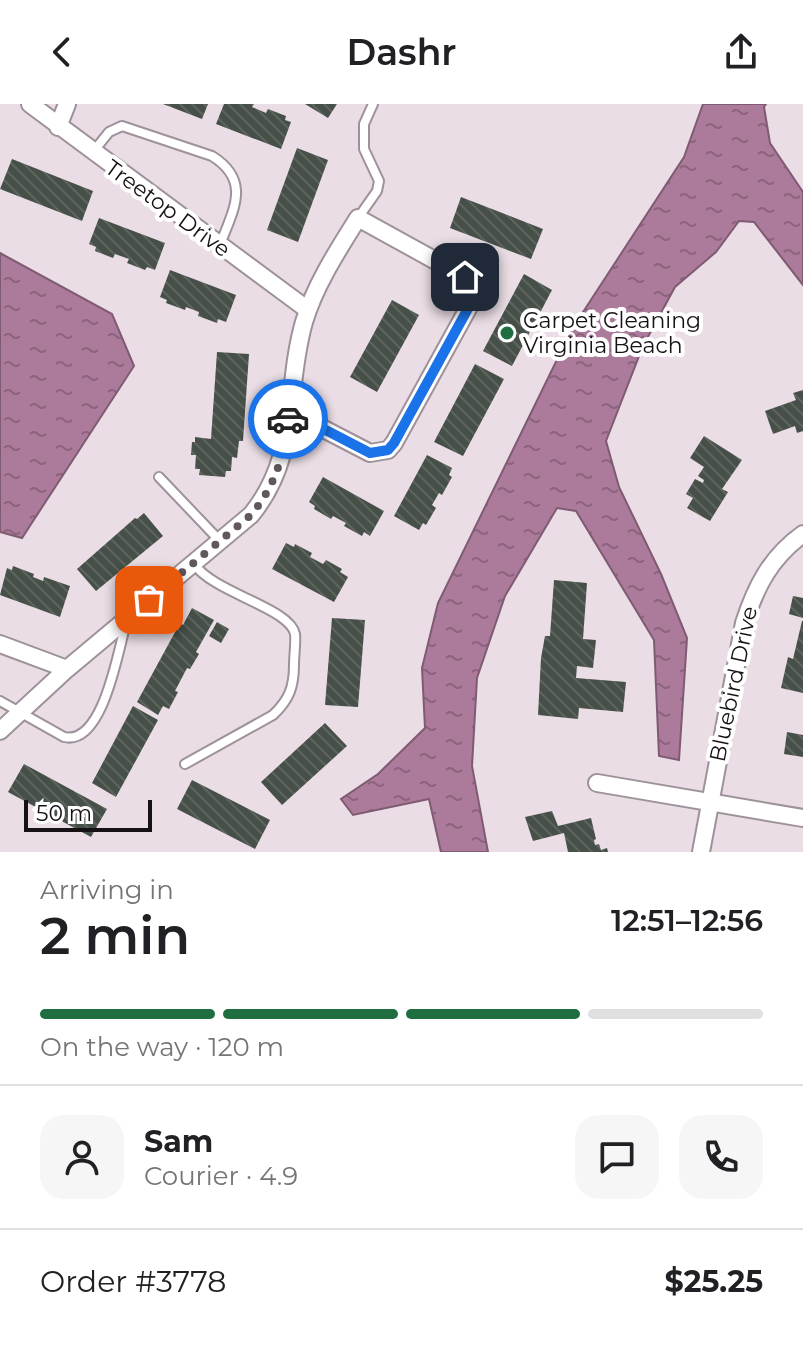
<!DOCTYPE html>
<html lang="en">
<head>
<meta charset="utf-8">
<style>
  :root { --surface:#fff; --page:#f6f6f6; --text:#202124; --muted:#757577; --line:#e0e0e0; --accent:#1e6e3f }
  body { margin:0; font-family:Montserrat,sans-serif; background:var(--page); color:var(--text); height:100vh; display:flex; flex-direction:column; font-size:30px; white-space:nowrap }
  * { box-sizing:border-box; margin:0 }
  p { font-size:26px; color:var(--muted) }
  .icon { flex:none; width:44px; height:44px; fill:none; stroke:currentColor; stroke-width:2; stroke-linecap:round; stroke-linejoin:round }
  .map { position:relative; height:748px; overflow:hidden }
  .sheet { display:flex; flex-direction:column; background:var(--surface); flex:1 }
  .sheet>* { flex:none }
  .scale { position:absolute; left:24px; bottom:20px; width:128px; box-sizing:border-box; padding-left:8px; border:4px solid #151114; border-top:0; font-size:22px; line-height:28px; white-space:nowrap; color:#151114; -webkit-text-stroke:6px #fff; paint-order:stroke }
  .pin { position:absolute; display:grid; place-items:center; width:68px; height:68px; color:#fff; margin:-34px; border-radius:16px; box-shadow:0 4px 12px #0006 }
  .courier { position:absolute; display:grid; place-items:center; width:80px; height:80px; margin:-40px; border:6px solid #1a73e8; border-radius:50%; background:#fff; color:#222; box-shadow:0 2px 10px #0007 }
  .headline em { font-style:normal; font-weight:600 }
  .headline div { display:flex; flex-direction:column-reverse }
  .headline { display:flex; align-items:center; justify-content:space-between; height:136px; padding:0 40px }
  h1 { font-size:52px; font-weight:600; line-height:60px }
  .bar { display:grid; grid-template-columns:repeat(4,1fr); gap:12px 8px; align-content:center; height:96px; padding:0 40px }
  .bar i { height:10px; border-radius:6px; background:var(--line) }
  .bar .selected { background:var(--accent) }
  .bar p { grid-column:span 4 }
  .line { display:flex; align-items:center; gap:20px; padding:0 40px; border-top:2px solid var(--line) }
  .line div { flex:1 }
  .round { display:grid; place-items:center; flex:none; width:84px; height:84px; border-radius:24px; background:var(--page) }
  header { display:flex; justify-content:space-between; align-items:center; height:104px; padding:0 40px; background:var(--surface); font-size:36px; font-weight:600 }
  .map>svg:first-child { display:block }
</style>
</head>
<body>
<header><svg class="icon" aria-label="back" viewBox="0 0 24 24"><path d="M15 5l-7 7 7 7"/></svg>Dashr<svg class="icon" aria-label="share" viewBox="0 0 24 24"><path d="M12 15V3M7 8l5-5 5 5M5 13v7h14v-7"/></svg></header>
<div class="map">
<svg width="803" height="748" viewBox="0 0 803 748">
  <defs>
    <pattern id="water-ripples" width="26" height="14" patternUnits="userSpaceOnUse" patternTransform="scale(2)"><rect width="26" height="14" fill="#ac7b9b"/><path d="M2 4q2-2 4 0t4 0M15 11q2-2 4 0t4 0" fill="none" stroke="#8b637d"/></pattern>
    <pattern id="building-back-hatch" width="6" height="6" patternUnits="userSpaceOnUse" patternTransform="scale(2)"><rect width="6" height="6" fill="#465048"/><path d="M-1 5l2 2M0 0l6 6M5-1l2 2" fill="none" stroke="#5d655e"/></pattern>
  </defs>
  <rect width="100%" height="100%" fill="#eadde5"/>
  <path fill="url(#water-ripples)" stroke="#7f5b72" stroke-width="2" d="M703,0H766L764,3L770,39L803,88V181L754,118L739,117L716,148L675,183L643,242L606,337L619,383L661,470L687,534L679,656L659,652L654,536L576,407L557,404L505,492L477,574L472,662L488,748H441L429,695L353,711L341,695L378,670L425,624L422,564L438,499L572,225L684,53Z
    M0,149L112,210L134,262L22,434L0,428Z"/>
  <path fill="url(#building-back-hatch)" d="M163,0H208L202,15Z
    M224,0H254L252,3L266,9L268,5L286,12L285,16L291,18L281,45L216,20Z
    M305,0H337L328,14Z
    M297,44L328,56L298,138L267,126Z
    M12,55L93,87L82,117L0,85Z
    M461,93L543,125L531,155L450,124Z
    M99,114L165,139L155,166L147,163L145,166L127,159L129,155L115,150L113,154L95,147L96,143L89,140Z
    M170,166L236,191L226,218L218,215L217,219L198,212L199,208L186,203L185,206L166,199L167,196L160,193Z
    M524,170L552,186L512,262L483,247Z
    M392,196L419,211L377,288L350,273Z
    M217,248L249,250L243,337H239L237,354L232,353L231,367H226L225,373L199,371L200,365H195L196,351H191L192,338H195V333L211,335Z
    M475,260L504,275L463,352L434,338Z
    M803,286V327L797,329L795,322L773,330L765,307L796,296L793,289Z
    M704,332L742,356L722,385L728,388L710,417L687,404L693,394L686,390L695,375L703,379L704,376L698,372L704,363L690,354Z
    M427,351L452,364L449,371L452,373L442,391L439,389L432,401L436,404L426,421L423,419L419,426L394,412Z
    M323,373L384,407L370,432L364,428L362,432L344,422L346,419L333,412L331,415L314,405L315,402L309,398Z
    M144,409L163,432L96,487L77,465L135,414L137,415Z
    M286,439L294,443L295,440L312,449L310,453L323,460L326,456L342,465L340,468L348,473L334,498L272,465Z
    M13,462L34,470L33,473L43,477L44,473L70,482L60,513L0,491L7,464L12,466Z
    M554,476L587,479L583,535L596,536L593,564L577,562L576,574L626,578L623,608L579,604L578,615L538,611L541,554L545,532H550Z
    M793,492L803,494V514L789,510Z
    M192,504L214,516L196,548L199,550L190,565L187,564L175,587L178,588L169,605L163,602L158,611L137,598L180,519L183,521Z
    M332,514L365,516L358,603L325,601Z
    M802,517H803V589L781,584L788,553L793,555Z
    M217,518L229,525L221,539L209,532Z
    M133,602L158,616L116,693L92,679Z
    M325,619L347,642L282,701L261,678Z
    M787,628L803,631V653L784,650Z
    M24,660L107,705L91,733L8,688Z
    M192,676L270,716L255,745L177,705Z
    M552,707L558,722L591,714L596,735L594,736L595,741L599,740L601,746L607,744L608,748H568L564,729L533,737L525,713Z"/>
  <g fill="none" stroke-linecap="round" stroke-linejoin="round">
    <g stroke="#9e929a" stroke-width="12">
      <path id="lane" d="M93,48L109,28L122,22L212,52C252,77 233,106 220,141
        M358,114L377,87L379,77L364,45V20L373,0
        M159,373L220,437
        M0,597L64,633C103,642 118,547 126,519
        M185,660L273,611C289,596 294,583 294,561C294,551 296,539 295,530C290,504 214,489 194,460"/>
    </g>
    <g stroke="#9e929a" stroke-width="20">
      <path id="street" d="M30,0L308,206
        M58,23L67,0
        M0,540L67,565
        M0,627L67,565L251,411C300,351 284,288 304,218C315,181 338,146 358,114L465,173L472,190L470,201L394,339L388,346L370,349L289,307
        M597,679L803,714
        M701,748L744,519C756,482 771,453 803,430"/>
    </g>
    <use href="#lane" stroke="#fff" stroke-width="8"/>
    <use href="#street" stroke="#fff" stroke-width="16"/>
  </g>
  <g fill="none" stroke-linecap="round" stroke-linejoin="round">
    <path stroke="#60585d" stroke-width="8" stroke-dasharray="0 14.4" d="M149,496L251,411C275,382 284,353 288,315"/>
    <path stroke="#1a73e8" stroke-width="10" d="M288,315L289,307L370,349L388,346L394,339L470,201L472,190L465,173"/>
  </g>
  <circle fill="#1e6e3f" stroke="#fff" stroke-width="3" cx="507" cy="229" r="8"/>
  <g text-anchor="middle" stroke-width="8" stroke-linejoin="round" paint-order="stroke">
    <g font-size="22" fill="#151114" stroke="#fff">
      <text transform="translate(168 104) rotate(36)" y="8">Treetop Drive</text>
      <text transform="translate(733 580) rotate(-78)" y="8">Bluebird Drive</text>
    </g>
    <g font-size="22" fill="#151114" stroke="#fff" text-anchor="start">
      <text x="523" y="224">Carpet Cleaning<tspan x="523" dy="25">Virginia Beach</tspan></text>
    </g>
  </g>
</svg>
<div class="scale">50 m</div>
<div class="pin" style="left:149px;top:496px;background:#ea580c"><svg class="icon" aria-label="bag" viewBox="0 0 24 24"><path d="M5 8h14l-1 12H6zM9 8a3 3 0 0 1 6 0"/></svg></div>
<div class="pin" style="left:465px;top:173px;background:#1f2937"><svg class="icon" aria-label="home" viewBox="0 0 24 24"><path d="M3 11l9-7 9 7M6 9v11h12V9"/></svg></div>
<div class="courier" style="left:288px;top:315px"><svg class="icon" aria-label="car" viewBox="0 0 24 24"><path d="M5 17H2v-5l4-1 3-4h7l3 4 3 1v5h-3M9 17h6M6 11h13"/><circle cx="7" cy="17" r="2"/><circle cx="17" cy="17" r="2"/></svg></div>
</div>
<section class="sheet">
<div class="headline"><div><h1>2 min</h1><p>Arriving in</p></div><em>12:51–12:56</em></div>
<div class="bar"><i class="selected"></i><i class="selected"></i><i class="selected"></i><i></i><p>On the way · 120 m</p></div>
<div class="line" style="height:144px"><a class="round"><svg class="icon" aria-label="person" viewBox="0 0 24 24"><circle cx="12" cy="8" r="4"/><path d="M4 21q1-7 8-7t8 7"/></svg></a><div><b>Sam</b><p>Courier · 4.9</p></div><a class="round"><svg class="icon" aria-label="chat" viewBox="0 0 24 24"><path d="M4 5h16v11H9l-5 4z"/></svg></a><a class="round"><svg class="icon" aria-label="phone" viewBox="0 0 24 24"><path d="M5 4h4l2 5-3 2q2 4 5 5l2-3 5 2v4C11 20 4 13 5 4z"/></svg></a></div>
<div class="line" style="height:104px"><div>Order #3778</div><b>$25.25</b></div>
</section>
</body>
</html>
